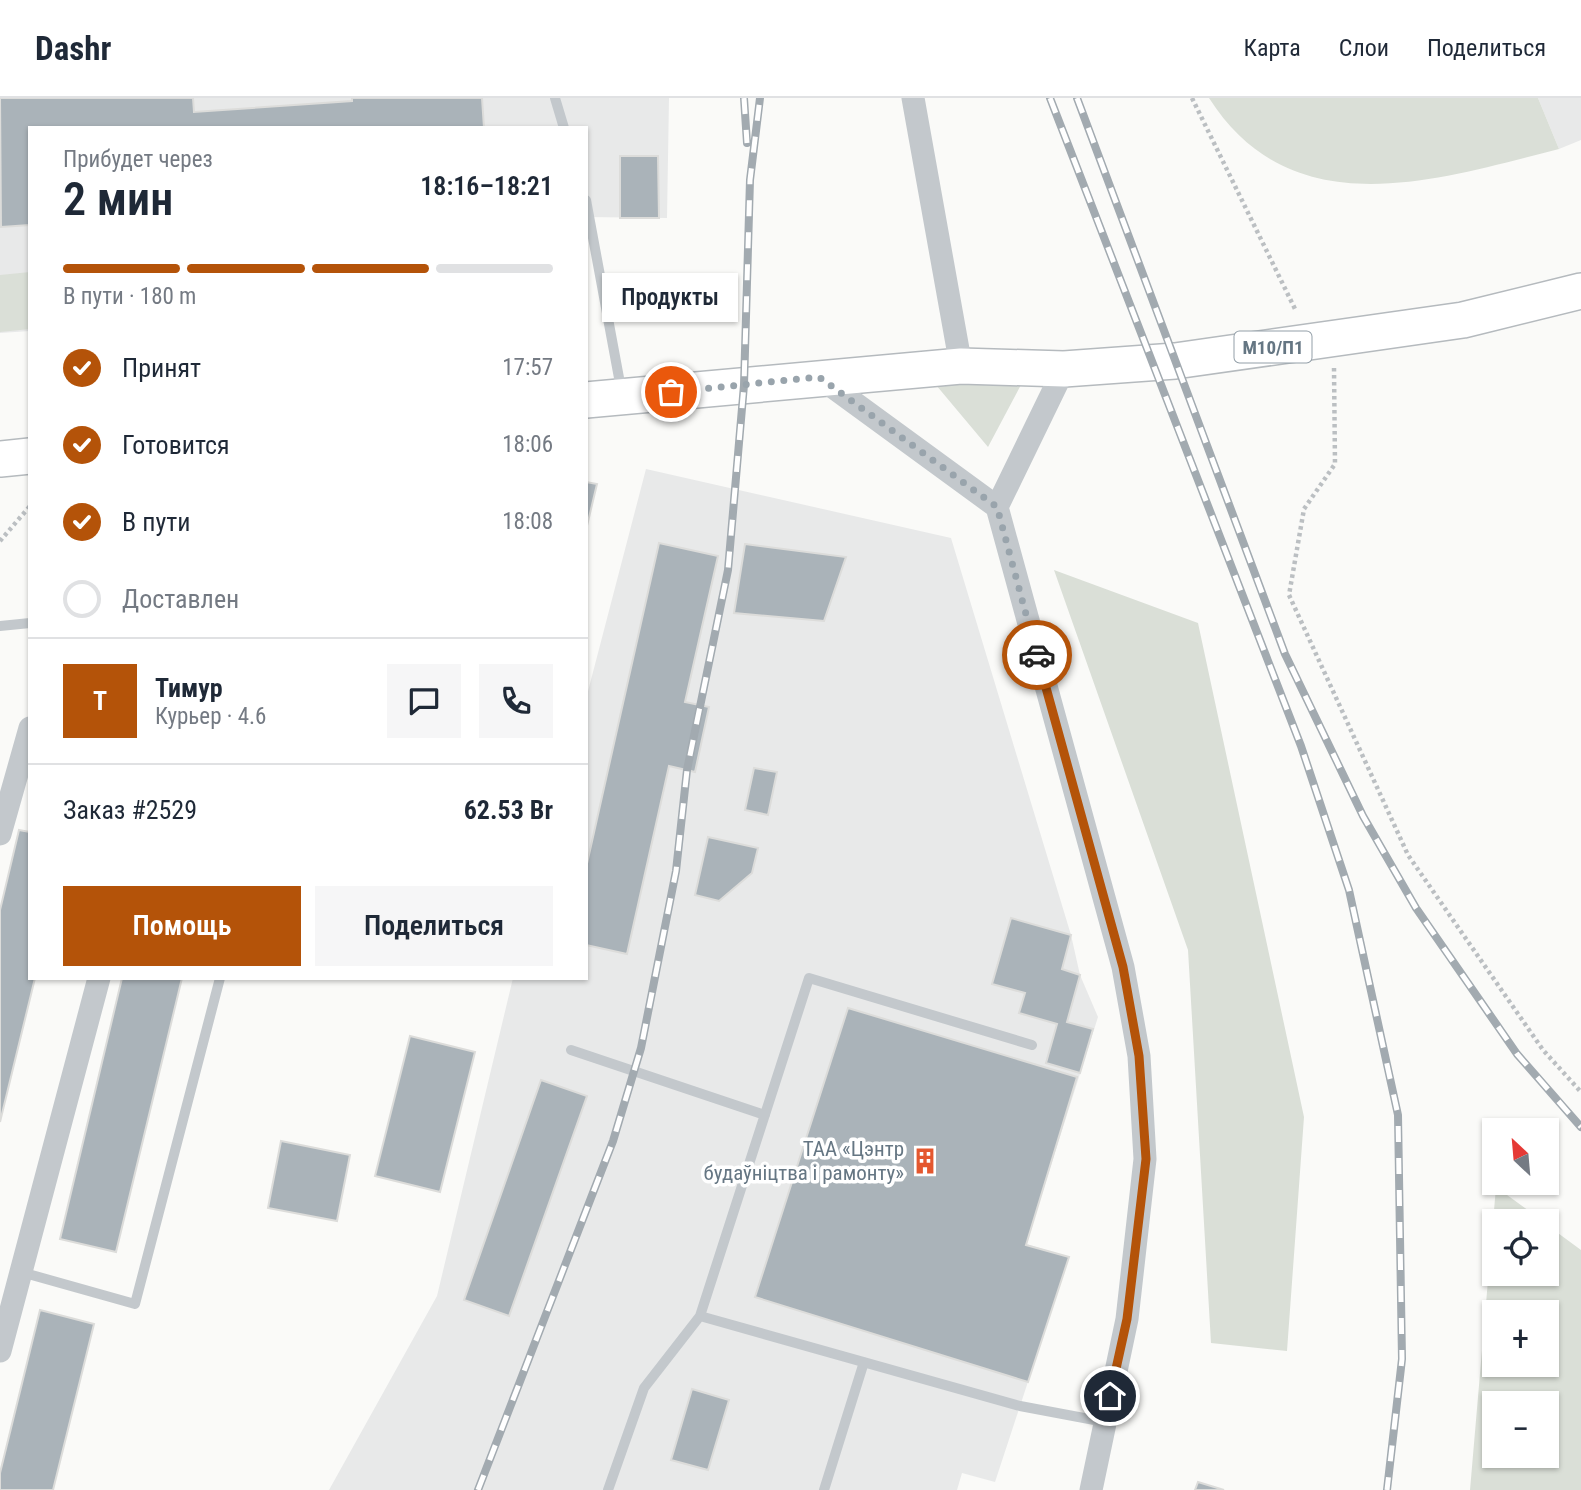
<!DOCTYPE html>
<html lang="ru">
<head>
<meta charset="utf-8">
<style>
  :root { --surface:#fff; --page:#f6f6f7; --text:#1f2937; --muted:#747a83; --line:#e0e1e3; --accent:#b45309 }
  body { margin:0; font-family:"Roboto Condensed",sans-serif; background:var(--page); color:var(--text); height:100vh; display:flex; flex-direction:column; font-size:26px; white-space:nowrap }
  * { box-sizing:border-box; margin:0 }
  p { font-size:23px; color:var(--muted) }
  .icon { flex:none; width:38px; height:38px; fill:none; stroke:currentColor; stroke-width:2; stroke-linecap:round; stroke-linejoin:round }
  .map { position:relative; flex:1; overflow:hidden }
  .panel { position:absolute; left:28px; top:28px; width:560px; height:854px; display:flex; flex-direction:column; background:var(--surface); border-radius:0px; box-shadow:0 2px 5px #0004 }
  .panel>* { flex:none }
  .needle { width:46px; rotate:334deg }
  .fabs { position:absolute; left:1482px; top:1020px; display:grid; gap:14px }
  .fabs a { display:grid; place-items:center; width:77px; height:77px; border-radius:0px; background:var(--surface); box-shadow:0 2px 5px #0004; font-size:35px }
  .pin { position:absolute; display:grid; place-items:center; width:60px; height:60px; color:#fff; margin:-30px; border:4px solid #fff; border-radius:50%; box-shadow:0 2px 7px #0007 }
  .courier { position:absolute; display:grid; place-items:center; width:70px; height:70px; margin:-35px; border:5px solid #b45309; border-radius:50%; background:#fff; color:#222; box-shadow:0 2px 9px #0007 }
  .bubble { position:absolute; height:49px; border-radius:0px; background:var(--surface); box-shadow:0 2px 5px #0004; font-size:23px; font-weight:600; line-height:49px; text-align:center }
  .headline em { font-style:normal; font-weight:600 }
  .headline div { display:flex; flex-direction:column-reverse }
  .headline { display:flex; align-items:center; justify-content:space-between; height:119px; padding:0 35px }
  h1 { font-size:46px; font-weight:600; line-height:52px }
  .bar { display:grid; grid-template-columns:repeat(4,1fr); gap:10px 7px; align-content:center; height:84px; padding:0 35px }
  .bar i { height:9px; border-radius:5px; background:var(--line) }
  .bar .active { background:var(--accent) }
  .bar p { grid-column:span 4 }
  .line { display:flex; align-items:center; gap:18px; padding:0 35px; border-top:2px solid var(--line) }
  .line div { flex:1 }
  .round { display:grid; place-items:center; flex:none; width:74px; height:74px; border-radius:0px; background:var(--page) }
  ol { padding:0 35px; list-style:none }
  li { display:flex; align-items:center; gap:21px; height:77px }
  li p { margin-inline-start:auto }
  li .icon { padding:7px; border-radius:50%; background:var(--accent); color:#fff; stroke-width:4 }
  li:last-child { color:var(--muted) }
  li i { width:38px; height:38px; border:4px solid var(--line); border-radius:50% }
  .action { display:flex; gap:14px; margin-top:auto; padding:14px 35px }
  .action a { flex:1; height:80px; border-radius:0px; background:var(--accent); color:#fff; font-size:28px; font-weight:600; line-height:80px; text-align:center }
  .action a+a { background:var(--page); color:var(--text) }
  header { display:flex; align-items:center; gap:42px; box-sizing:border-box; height:98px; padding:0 35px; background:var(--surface); border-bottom:2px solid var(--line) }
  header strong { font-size:33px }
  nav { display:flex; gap:38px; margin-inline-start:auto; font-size:24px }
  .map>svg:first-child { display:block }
</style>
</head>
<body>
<header>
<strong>Dashr</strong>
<nav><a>Карта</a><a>Слои</a><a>Поделиться</a></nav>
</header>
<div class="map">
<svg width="1581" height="1392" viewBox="0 0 1581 1392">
  <rect width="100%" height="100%" fill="#fafaf8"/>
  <path fill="#e8e9e9" d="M0,0H669L667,120L586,119V30H30V233L0,235Z
    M1538,0H1581V42L1559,51Z
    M646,371L951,440L1071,837L1080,877L1098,919L1026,1146L1069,1159L995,1384L962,1375L957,1392H329L437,1198L513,880H586V601Z"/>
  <path fill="#dadfd7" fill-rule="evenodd" d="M1209,0H1538L1559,51C1436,82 1292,130 1209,0Z
    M30,174V231L0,234V177Z
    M1023,283L988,349L936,287Z
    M1054,472L1198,525L1304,1019L1287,1253L1211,1245L1188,852Z
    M1496,1089L1543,1123L1494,1124V1176H1547V1127L1581,1152V1392H1470ZM1547,1214V1267H1494V1214ZM1494,1306H1547V1358H1494Z"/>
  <path fill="#aab3b9" stroke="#dcdcda" stroke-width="2" d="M0,0H193L194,14L352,3V0H482L484,30H30V127L1,129Z
    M620,58H658L659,120H620Z
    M586,384L597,386L586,432Z
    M659,445L718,458L685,604L709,609L695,674L669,668L627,856L586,847V770Z
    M745,446L846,459L824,523L734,515Z
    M754,670L777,674L768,717L745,712Z
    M19,732L30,734V880H35L0,1024V812Z
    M708,739L758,750L752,775L719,803L695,797Z
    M1011,820L1071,837L1062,871L1080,877L1067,924L1093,931L1080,975L1046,965L1057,926L1019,915L1025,895L992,886Z
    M122,880H182L116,1154L60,1141Z
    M848,910L1077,979L1026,1147L1069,1159L1028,1284L755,1199Z
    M410,938L475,954L440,1094L375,1078Z
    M541,982L587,998L509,1218L464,1202Z
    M281,1043L350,1057L337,1123L268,1110Z
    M40,1212L94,1226L53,1392H0V1375Z
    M692,1291L729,1302L708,1372L671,1362Z
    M1198,1384L1224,1392H1195Z"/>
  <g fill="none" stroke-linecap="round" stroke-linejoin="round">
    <g stroke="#b5babe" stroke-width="38">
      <path id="primary" d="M586,302L961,268L1064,271L1175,263L1463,222L1581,193
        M0,361L30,358"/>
    </g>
    <path stroke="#bbbfc2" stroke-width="4.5" stroke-dasharray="3.5 3.5" stroke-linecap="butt" d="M1192,0L1296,213
      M1334,270L1335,366L1304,411L1289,497L1408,757L1543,952L1581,994
      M0,443L30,408"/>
    <path stroke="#c3c8cc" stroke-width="10" d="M555,0L564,30
      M586,102L622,296
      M0,528L30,525
      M1032,947L809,880L700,1218L1020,1308L1105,1324
      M571,952L765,1017
      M21,1174L135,1206L220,880
      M608,1392L644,1290L700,1218
      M824,1392L864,1264"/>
    <path stroke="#c3c8cc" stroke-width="23" d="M913,0L961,268
      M1064,271L997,409L1123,869L1139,958L1145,1061L1127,1221L1091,1392
      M819,279L997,409
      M0,736L30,630
      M0,1253L99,880"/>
    <use href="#primary" stroke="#fff" stroke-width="35"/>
    <g stroke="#a2aab0" stroke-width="8">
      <path id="rail" d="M744,0L747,45
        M1050,0L1301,648L1349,792L1398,1017L1402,1261L1387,1392
        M1077,0L1285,556L1363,718L1416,810L1517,956L1581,1029
        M478,1392L613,1043L641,950L676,773L687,672L728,472L744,287L750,82L760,0"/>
    </g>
    <use href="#rail" stroke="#fff" stroke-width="5" stroke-dasharray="16" stroke-linecap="butt"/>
  </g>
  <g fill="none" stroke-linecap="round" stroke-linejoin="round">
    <path stroke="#99a4ac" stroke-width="7" stroke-dasharray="0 12.6" d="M671,294L819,279L997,409L1037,557"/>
    <path stroke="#b45309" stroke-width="9" d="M1037,557L1123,869L1139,958L1146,1061L1127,1221L1110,1298"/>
  </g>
  <defs>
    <g id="building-bare" transform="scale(2.1)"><path d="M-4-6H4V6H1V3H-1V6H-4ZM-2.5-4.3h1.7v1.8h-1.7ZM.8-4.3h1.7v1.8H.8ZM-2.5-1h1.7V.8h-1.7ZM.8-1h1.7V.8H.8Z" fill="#e4572e" stroke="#fff" stroke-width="2.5" paint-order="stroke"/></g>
  </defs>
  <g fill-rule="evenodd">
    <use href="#building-bare" x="925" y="1063"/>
  </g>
  <g text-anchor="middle" stroke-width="7" stroke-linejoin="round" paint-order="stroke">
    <rect fill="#fff" stroke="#939fa8" stroke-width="2" x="1234.5" y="233.5" width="77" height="31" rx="5"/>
    <g font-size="19" font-weight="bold" fill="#657683">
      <text x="1273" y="256">М10/П1</text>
    </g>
    <g font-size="21" fill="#657683" stroke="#fff" text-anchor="end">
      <text x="904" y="1058">ТАА «Цэнтр<tspan x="904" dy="24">будаўніцтва і рамонту»</tspan></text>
    </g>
  </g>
</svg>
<div class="fabs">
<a><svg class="needle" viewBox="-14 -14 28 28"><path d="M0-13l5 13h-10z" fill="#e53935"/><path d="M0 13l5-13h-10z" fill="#747a83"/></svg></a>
<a><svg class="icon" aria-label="locate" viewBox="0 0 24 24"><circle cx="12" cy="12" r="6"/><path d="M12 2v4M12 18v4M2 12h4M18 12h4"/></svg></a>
<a>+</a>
<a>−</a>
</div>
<div class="pin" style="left:671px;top:294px;background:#ea580c"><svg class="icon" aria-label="bag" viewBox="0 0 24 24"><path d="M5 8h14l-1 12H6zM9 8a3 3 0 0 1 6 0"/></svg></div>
<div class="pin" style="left:1110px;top:1298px;background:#1f2937"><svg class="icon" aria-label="home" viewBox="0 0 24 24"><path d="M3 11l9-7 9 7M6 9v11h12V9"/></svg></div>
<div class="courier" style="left:1037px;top:557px"><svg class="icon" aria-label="car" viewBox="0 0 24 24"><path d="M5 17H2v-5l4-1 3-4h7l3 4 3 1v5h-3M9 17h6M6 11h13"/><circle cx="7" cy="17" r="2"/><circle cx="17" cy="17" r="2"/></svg></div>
<div class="bubble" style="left:602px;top:175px;width:136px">Продукты</div>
<section class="panel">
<div class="headline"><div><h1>2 мин</h1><p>Прибудет через</p></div><em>18:16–18:21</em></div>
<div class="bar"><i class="active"></i><i class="active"></i><i class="active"></i><i></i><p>В пути · 180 m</p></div>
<ol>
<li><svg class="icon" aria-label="check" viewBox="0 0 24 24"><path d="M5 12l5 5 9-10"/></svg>Принят<p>17:57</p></li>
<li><svg class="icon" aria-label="check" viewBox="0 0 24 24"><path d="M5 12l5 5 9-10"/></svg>Готовится<p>18:06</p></li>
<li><svg class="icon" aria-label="check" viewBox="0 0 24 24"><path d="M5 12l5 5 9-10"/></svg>В пути<p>18:08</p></li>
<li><i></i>Доставлен</li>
</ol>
<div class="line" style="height:126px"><b class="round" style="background:var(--accent);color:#fff">Т</b><div><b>Тимур</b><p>Курьер · 4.6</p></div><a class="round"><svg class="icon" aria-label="chat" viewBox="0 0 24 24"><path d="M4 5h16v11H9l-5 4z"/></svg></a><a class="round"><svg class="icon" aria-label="phone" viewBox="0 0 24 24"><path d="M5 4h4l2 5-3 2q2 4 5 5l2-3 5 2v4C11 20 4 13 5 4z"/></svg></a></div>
<div class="line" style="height:91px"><div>Заказ #2529</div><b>62.53 Br</b></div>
<div class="action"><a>Помощь</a><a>Поделиться</a></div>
</section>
</div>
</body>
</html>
